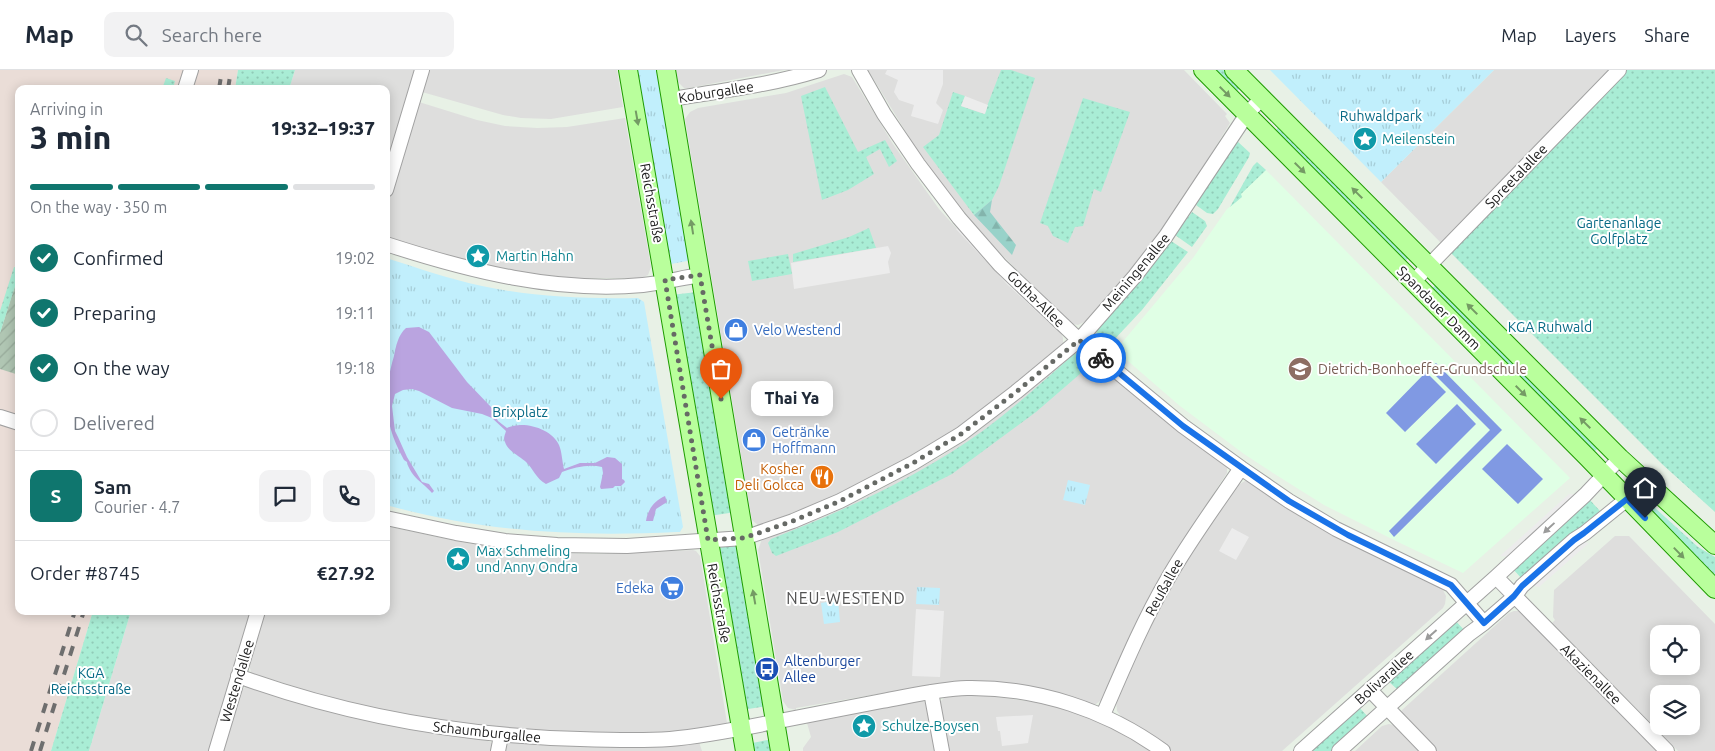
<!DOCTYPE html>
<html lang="en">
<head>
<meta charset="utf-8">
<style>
  :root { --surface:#fff; --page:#f2f2f3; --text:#1f2937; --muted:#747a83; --line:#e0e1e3; --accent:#0f766e }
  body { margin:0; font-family:Ubuntu,sans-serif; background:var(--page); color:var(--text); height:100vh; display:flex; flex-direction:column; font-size:19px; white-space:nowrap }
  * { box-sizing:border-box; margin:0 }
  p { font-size:16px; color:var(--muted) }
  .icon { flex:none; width:28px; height:28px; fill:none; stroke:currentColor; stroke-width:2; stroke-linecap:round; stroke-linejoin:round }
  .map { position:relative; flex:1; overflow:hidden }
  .drawer { position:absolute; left:15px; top:15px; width:375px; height:530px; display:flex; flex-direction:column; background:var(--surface); border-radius:10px; box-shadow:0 2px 12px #0003 }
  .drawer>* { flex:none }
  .controls { position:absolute; left:1650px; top:555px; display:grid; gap:10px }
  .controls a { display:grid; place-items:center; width:50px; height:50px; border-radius:10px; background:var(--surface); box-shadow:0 2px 12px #0003; font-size:25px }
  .pin { position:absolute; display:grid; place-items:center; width:42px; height:42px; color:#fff; margin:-51px -21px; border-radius:50% 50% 50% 0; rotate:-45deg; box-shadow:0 0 5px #0007 }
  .pin .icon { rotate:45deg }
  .courier { position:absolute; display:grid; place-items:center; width:50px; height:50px; margin:-25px; border:4px solid #1a73e8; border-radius:50%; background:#fff; color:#222; box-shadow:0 1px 6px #0007 }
  .bubble { position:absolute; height:35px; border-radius:10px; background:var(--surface); box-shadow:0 2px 12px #0003; font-size:16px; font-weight:800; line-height:35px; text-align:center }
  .headline em { font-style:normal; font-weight:800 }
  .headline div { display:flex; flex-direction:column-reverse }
  .headline { display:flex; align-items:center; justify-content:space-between; height:85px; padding:0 15px }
  h1 { font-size:32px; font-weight:800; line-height:38px }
  .bar { display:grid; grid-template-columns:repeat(4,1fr); gap:8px 5px; align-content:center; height:60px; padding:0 15px }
  .bar i { height:6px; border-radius:4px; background:var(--line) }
  .bar .selected { background:var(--accent) }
  .bar p { grid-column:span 4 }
  .line { display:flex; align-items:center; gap:12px; padding:0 15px; border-top:1px solid var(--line) }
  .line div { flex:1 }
  .round { display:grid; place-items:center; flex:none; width:52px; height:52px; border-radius:10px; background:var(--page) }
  ol { padding:0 15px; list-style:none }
  li { display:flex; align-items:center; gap:15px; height:55px }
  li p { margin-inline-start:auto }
  li .icon { padding:5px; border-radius:50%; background:var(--accent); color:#fff; stroke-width:4 }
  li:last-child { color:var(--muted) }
  li i { width:28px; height:28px; border:2px solid var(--line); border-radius:50% }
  header { display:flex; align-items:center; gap:30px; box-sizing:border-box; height:70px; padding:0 25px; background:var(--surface); border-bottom:1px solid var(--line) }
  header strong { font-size:24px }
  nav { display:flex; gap:28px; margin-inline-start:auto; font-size:18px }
  .search { width:350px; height:45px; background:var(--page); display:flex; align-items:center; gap:12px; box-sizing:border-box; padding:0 18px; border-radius:10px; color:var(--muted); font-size:19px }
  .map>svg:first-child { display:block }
</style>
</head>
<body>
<header>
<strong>Map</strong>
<div class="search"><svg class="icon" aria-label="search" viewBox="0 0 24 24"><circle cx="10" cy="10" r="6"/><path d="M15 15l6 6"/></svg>Search here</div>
<nav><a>Map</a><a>Layers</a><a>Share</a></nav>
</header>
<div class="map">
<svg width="1715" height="681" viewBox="0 0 1715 681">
  <defs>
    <pattern id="construction-furrows" width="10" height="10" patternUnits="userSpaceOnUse" patternTransform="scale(1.25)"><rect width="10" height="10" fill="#b0c6b3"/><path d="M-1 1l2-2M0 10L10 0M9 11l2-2" fill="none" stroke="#97aa9a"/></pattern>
    <pattern id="grass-dots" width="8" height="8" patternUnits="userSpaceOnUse" patternTransform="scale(1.25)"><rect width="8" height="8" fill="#a9edd5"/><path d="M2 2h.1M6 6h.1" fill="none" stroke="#91cbb7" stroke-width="1.8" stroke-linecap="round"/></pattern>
    <pattern id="forest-firs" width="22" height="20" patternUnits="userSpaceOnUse" patternTransform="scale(1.25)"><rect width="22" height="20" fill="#98d2c9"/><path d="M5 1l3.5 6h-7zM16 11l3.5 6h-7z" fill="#83b4ac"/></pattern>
    <pattern id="park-tufts" width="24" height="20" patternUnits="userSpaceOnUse" patternTransform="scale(1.25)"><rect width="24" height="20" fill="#c1effc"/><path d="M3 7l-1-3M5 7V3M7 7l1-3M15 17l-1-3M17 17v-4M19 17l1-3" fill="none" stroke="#a6cdd8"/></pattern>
  </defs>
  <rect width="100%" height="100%" fill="#e8f1e6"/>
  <path fill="#dededd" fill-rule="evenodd" d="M295,0H416L386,99V19H289Z
    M429,0H617L623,37L551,49L521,48L503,45L422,22Z
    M676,0H784L689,18H684L678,12Z
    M868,0H1184L1227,44L1225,46L1230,53L1185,127L1148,180L1088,250L1078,255L1073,254L1066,249L994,177L949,124L912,72Z
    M1494,0H1619L1447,179L1381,112Z
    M844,4L852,7L893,74L939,139L1007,214L1061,263L1063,268V273L1046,291L962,356L907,390L843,423L759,456L752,450L750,439L685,49L690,42L698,38L786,23Z
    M419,32L477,50L505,56L537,58L567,57L625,48L651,197L648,205L641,208H574L506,201L411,176L386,167V140Z
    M1082,280L1225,394L1227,398V403L1182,472L1103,629L1096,634H1088L964,612L936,614L796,638V640L788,638L783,631L758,480L762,469L828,445L873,423L940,387L982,358L1027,323L1071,283Z
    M1245,411H1249L1378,486L1442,518L1446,526L1445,534L1443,538L1282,681H1172L1156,669L1123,649L1117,641L1116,631L1131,595L1172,513L1204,460L1238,415Z
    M386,456L466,473L529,482L598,484L693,480L696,481L700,486L727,653L725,656L662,663L618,664L530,663L423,649L347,633L251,603L249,593L264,541H386Z
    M1615,466H1629L1715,554V681H1678L1552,553L1555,550L1553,547L1554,520ZM1659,564H1691V596H1659ZM1659,624H1691V656H1659Z
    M131,541H252L210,681H89Z
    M1514,541H1519L1524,545L1659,681H1436L1404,649L1401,644L1402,640L1509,543Z
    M248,616L380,653L412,659L488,671L492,673L493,681H222L240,622L245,617Z
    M951,625H982L1049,634L1089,647L1118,660L1152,681H948L940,632L945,627Z
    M921,630L927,633L936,681H803V678L811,667L807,653Z
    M1389,654L1393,655L1419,681H1355L1382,656Z
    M699,672L702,681H505L508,673H513L595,677L659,675Z"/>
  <path fill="#e0ffe5" d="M1266,100L1570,408L1463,503L1398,472L1324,435L1273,403L1244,384L1180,336L1121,285L1119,280L1120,275L1193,188L1227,139L1242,127L1240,124Z"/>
  <path fill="#eaddd7" d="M0,0H238L235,19H19V541H93L51,681H0Z"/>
  <path fill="url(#construction-furrows)" d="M19,203V305L0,299V263Z"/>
  <path fill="url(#grass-dots)" d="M238,0H295L289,19H235Z
    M1001,0H1011L1035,8L999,116L992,130L974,145L923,77L939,65L953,22L965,26L961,36L984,44Z
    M1214,0H1224L1241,17L1236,22Z
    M1619,0H1715V442L1662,394L1447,179Z
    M166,8L175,11L173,19H162Z
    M825,17L858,82L885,70L897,91L889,97L880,79L866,87L874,104L848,120L822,130L801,26Z
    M1083,28L1130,42L1101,122L1094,119L1083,156L1075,157L1068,173L1053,166L1048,156L1040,153Z
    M1280,56L1409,187L1404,193L1274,62Z
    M1236,70L1250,83L1249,87L1218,139L1213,144L1207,143L1196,135Z
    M1257,92L1266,100L1241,124L1242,127L1230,137L1253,96Z
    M1192,142L1205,151L1207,156L1192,177L1175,165Z
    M869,158L876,178L793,192V184L849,167Z
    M1171,171L1188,182L1142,240L1111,273L1108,274L1095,261L1141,209Z
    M788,184L792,204L752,211L748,191Z
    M14,197L19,198V204L0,263V241Z
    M1437,214L1599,377L1592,384L1430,220Z
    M697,222L736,442L709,446L671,225Z
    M1078,283L1087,293L1088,297L1036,342L952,404L838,462L776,486L772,483L768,473L771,469C845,440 919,407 984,360C1016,336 1045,310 1074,284Z
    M1589,429L1600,441L1523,510L1512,498Z
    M1654,437L1698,477L1715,487V510L1649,443Z
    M733,475L739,477L768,636L742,640L718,478Z
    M93,541H131L89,681H51Z
    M1454,549L1465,561L1399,621L1387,610Z
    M1358,636L1369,648L1331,681H1308Z
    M773,669L775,681H748L747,674Z"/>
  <path fill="url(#forest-firs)" d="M992,130L990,142L1016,175L1012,185L974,145Z"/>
  <path fill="url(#park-tufts)" d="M632,0H660L692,190L666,195Z
    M1270,0H1494L1381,112Z
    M386,188C418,198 449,209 482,216C533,227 585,229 638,228L644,232L683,457L680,462H677C576,467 484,462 386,435Z
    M1068,410L1090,415L1085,435L1063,430Z
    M917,517L940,518L939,535L916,534Z
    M838,530L840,552L824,554L821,533Z"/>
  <path fill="#8099e3" d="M1436,293L1502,360L1394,467L1389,461L1490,360L1429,299Z
    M1426,302L1446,322L1405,362L1386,343Z
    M1457,334L1476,354L1436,394L1416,374Z
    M1507,374L1543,409L1518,434L1482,399Z"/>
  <path fill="#ececec" d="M887,0H943V14L936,33L943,40L938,54L911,46L914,35L899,30L894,22L898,10L885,4Z
    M965,26L988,35L985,44L961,36Z
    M959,156L1052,250L1049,253L1007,214L956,159Z
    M888,176L891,183L888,192L890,203L794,219L791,193Z
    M1569,424L1582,425L1512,487L1500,486Z
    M1232,458L1249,467L1236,490L1219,481Z
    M1576,471L1589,473L1539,517L1528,515Z
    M916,539L944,541L940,607L912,606Z
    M1033,645L1028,673L1002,676L1000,661H998L996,647Z"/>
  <path fill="#baa4e0" d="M419,257L429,262L467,312L491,337L498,351L507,358C522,350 552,358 559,375C562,382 562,391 564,399L580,393H595L607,387L615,388L622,394V409L624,410L625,412L621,416H615L613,418L601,419L600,417L603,403L602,397C589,394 575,397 562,402L559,408L546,414C536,409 533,398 525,391C518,385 508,381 505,372C503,368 505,365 506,361L492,348L482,344L452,338L419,321L412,319L403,320L395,324L392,336L395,361L398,367L407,387L422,412L429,414L434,421L432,423C423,412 411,408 407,392L404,390C384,353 382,327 394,286C396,276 398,265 406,258Z
    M665,426L667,432L656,439L653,451H646C648,439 654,431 665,426Z"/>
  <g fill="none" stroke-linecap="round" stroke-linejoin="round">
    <g stroke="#a1a1a1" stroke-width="16">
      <path id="minor" d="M859,0L884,44L918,94L959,148L1000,195L1079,270L1183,356L1241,398L1289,431L1336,459L1451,515L1484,553
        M185,19L191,0
        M671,29C721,21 771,15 819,0
        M386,120L422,0
        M386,174C469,201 556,223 643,215C662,213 681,208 700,205
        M1413,212L1619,0
        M0,347L19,353
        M386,448L456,463L505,471L557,475L627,476L744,468L793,451L840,431L913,393L961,364L1016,322L1079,270L1135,206L1166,166L1247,44L1262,28
        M1496,507L1667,681
        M238,606C348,646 463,666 580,669C610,670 640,671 670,669C705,666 739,659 774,652C810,645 846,638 882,631C910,626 938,619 967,618C1037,617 1107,640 1163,681
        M1370,620L1429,681
        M931,622L942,681
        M1103,645C1123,599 1142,553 1167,510C1189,471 1216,435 1241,398
        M216,681L258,541
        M498,681L501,666
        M1301,681L1496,507L1585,425L1620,388
        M1339,681L1469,564L1484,553L1514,527L1522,516L1574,470L1585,463L1627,429L1645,412"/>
    </g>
    <g stroke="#1e9b00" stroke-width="20">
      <path id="major" d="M628,0L745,681
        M666,0L780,681
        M1203,0L1587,387L1715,519
        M1234,0L1620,388L1715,475"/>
    </g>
    <use href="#minor" stroke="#fff" stroke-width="14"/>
    <use href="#major" stroke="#b9ff9c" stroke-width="18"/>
    <path stroke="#6e6e6e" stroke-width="4" stroke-dasharray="10 10" stroke-linecap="butt" d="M219,19L222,0
      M228,19L231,0
      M31,681L75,541
      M40,681L84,541"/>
  </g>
  <defs><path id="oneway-solid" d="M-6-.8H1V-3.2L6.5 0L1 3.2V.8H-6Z" transform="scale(1.25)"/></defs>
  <g fill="#749b64">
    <use href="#oneway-solid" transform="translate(1225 22) rotate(45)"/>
    <use href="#oneway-solid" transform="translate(637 48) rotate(80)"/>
    <use href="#oneway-solid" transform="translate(1300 98) rotate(45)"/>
    <use href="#oneway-solid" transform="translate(1357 123) rotate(-135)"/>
    <use href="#oneway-solid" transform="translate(692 157) rotate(-99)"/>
    <use href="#oneway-solid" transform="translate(1472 239) rotate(-135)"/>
    <use href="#oneway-solid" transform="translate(1521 321) rotate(45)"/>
    <use href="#oneway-solid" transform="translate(1585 353) rotate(-135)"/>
    <use href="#oneway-solid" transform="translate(1679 483) rotate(46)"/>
    <use href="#oneway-solid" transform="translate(754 527) rotate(-100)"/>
  </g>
  <g fill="#9b9b9b">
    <use href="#oneway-solid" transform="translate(1549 458) rotate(137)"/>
    <use href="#oneway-solid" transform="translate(1431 565) rotate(138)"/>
  </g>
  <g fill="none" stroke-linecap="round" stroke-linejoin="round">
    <path stroke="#666965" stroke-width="5" stroke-dasharray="0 9" d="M721,329L700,205L665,210L708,470L744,468L793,451L840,431L913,393L961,364L1016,322L1079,270L1101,288"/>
    <path stroke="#1a73e8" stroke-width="6" d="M1101,288L1183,356L1289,431L1348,465L1451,515L1484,553L1514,526L1522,516L1574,470L1584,463L1627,429L1645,448"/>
  </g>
  <defs>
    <g id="sight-disc" transform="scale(1.25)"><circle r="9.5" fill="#0f9aa8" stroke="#fff"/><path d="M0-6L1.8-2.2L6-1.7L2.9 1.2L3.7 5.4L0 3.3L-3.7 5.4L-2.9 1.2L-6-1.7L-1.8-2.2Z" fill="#fff"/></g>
    <g id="shop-disc" transform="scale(1.25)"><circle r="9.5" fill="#3f7fe0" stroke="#fff"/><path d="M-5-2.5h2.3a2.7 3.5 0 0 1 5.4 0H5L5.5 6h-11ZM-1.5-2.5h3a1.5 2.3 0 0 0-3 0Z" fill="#fff"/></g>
    <g id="school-disc" transform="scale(1.25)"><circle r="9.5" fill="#8d6e63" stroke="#fff"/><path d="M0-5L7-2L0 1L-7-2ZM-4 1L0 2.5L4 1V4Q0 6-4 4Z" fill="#fff"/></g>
    <g id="restaurant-disc" transform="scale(1.25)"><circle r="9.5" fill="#e8710a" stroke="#fff"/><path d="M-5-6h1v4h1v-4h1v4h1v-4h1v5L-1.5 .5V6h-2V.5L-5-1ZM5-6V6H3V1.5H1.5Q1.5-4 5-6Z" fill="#fff"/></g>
    <g id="supermarket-disc" transform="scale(1.25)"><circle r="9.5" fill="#3f7fe0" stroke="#fff"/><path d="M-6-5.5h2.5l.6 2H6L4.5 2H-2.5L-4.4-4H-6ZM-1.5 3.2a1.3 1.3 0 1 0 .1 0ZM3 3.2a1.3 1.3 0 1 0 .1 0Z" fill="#fff"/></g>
    <g id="bus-disc" transform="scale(1.25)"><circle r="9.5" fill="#1a4fb4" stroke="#fff"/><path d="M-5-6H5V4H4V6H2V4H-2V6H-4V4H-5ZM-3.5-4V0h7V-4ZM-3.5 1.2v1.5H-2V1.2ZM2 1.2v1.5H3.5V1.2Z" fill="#fff"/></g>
  </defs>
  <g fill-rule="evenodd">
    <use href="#sight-disc" x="1365" y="69"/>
    <use href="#sight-disc" x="478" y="186"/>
    <use href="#shop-disc" x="736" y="260"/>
    <use href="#school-disc" x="1300" y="299"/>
    <use href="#shop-disc" x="754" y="370"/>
    <use href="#restaurant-disc" x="822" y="407"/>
    <use href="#sight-disc" x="458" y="489"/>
    <use href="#supermarket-disc" x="672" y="518"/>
    <use href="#bus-disc" x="767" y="599"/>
    <use href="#sight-disc" x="864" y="656"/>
  </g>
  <g text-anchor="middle" stroke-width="4" stroke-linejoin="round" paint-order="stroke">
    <g font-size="14" fill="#202020" stroke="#fff">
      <text transform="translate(716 22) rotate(-9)" y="5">Koburgallee</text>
      <text transform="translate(1516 106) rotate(-46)" y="5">Spreetalallee</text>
      <text transform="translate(652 133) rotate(80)" y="5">Reichsstraße</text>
      <text transform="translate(1136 202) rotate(-50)" y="5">Meiningenallee</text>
      <text transform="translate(1036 229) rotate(44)" y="5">Gotha-Allee</text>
      <text transform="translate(1439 238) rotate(45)" y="5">Spandauer Damm</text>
      <text transform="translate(1164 517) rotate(-61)" y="5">Reußallee</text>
      <text transform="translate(719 533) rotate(80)" y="5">Reichsstraße</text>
      <text transform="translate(1591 604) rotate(45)" y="5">Akazienallee</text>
      <text transform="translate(1384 607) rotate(-42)" y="5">Bolivarallee</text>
      <text transform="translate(237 611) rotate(-73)" y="5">Westendallee</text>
      <text transform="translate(487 662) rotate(6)" y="5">Schaumburgallee</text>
    </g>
    <g font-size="14" fill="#066985" stroke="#fff">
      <text x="1381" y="51">Ruhwaldpark</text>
      <text x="1619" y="158">Gartenanlage<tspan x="1619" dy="16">Golfplatz</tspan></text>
      <text x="1550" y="262">KGA Ruhwald</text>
      <text x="520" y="347">Brixplatz</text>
      <text x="91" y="608">KGA<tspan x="91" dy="16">Reichsstraße</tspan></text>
    </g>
    <g font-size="14" fill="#0d838f" stroke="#fff" text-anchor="start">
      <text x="1382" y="74">Meilenstein</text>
      <text x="496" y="191">Martin Hahn</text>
      <text x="476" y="486">Max Schmeling<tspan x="476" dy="16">und Anny Ondra</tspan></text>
      <text x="882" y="661">Schulze-Boysen</text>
    </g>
    <g font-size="14" fill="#366cbe" stroke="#fff" text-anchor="start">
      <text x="754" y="265">Velo Westend</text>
      <text x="772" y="367">Getränke<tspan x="772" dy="16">Hoffmann</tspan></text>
      <text x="654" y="523" text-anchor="end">Edeka</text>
    </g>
    <g font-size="14" fill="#785e54" stroke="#fff" text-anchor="start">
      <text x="1318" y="304">Dietrich-Bonhoeffer-Grundschule</text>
    </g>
    <g font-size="14" fill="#c56008" stroke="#fff" text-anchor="end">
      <text x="804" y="404">Kosher<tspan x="804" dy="16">Deli Golcca</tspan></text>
    </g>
    <g font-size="14" fill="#164399" stroke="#fff" text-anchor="start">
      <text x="784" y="596">Altenburger<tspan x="784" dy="16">Allee</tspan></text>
    </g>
    <g font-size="16" letter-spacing="1" fill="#535353" stroke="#fff">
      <text x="846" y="534">NEU-WESTEND</text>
    </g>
  </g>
</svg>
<div class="controls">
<a><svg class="icon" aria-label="locate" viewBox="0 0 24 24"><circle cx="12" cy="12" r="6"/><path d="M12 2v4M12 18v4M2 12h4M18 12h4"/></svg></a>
<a><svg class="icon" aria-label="layers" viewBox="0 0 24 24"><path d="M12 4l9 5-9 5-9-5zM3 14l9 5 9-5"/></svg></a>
</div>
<div class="pin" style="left:721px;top:329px;background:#ea580c"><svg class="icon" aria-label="bag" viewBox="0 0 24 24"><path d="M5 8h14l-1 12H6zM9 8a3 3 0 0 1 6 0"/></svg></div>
<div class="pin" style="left:1645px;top:448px;background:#1f2937"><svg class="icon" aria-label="home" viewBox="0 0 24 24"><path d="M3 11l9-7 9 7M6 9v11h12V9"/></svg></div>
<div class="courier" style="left:1101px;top:288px"><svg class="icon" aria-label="bike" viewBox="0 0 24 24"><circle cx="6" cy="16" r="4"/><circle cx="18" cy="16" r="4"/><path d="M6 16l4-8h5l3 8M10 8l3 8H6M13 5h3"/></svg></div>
<div class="bubble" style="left:751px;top:311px;width:82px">Thai Ya</div>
<section class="drawer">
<div class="headline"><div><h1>3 min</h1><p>Arriving in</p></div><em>19:32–19:37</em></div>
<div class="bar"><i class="selected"></i><i class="selected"></i><i class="selected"></i><i></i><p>On the way · 350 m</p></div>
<ol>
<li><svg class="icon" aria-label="check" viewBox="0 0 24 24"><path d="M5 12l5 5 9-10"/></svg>Confirmed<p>19:02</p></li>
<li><svg class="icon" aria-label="check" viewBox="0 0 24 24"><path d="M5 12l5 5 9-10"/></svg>Preparing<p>19:11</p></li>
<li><svg class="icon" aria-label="check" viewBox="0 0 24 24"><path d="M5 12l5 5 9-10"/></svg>On the way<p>19:18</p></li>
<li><i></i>Delivered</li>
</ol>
<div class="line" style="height:90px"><b class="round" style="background:var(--accent);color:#fff">S</b><div><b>Sam</b><p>Courier · 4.7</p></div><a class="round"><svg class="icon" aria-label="chat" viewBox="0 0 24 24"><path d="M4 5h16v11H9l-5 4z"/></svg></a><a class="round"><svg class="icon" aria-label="phone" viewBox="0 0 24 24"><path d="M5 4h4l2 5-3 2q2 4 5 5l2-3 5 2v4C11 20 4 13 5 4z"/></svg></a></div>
<div class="line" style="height:65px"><div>Order #8745</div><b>€27.92</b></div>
</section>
</div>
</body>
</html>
